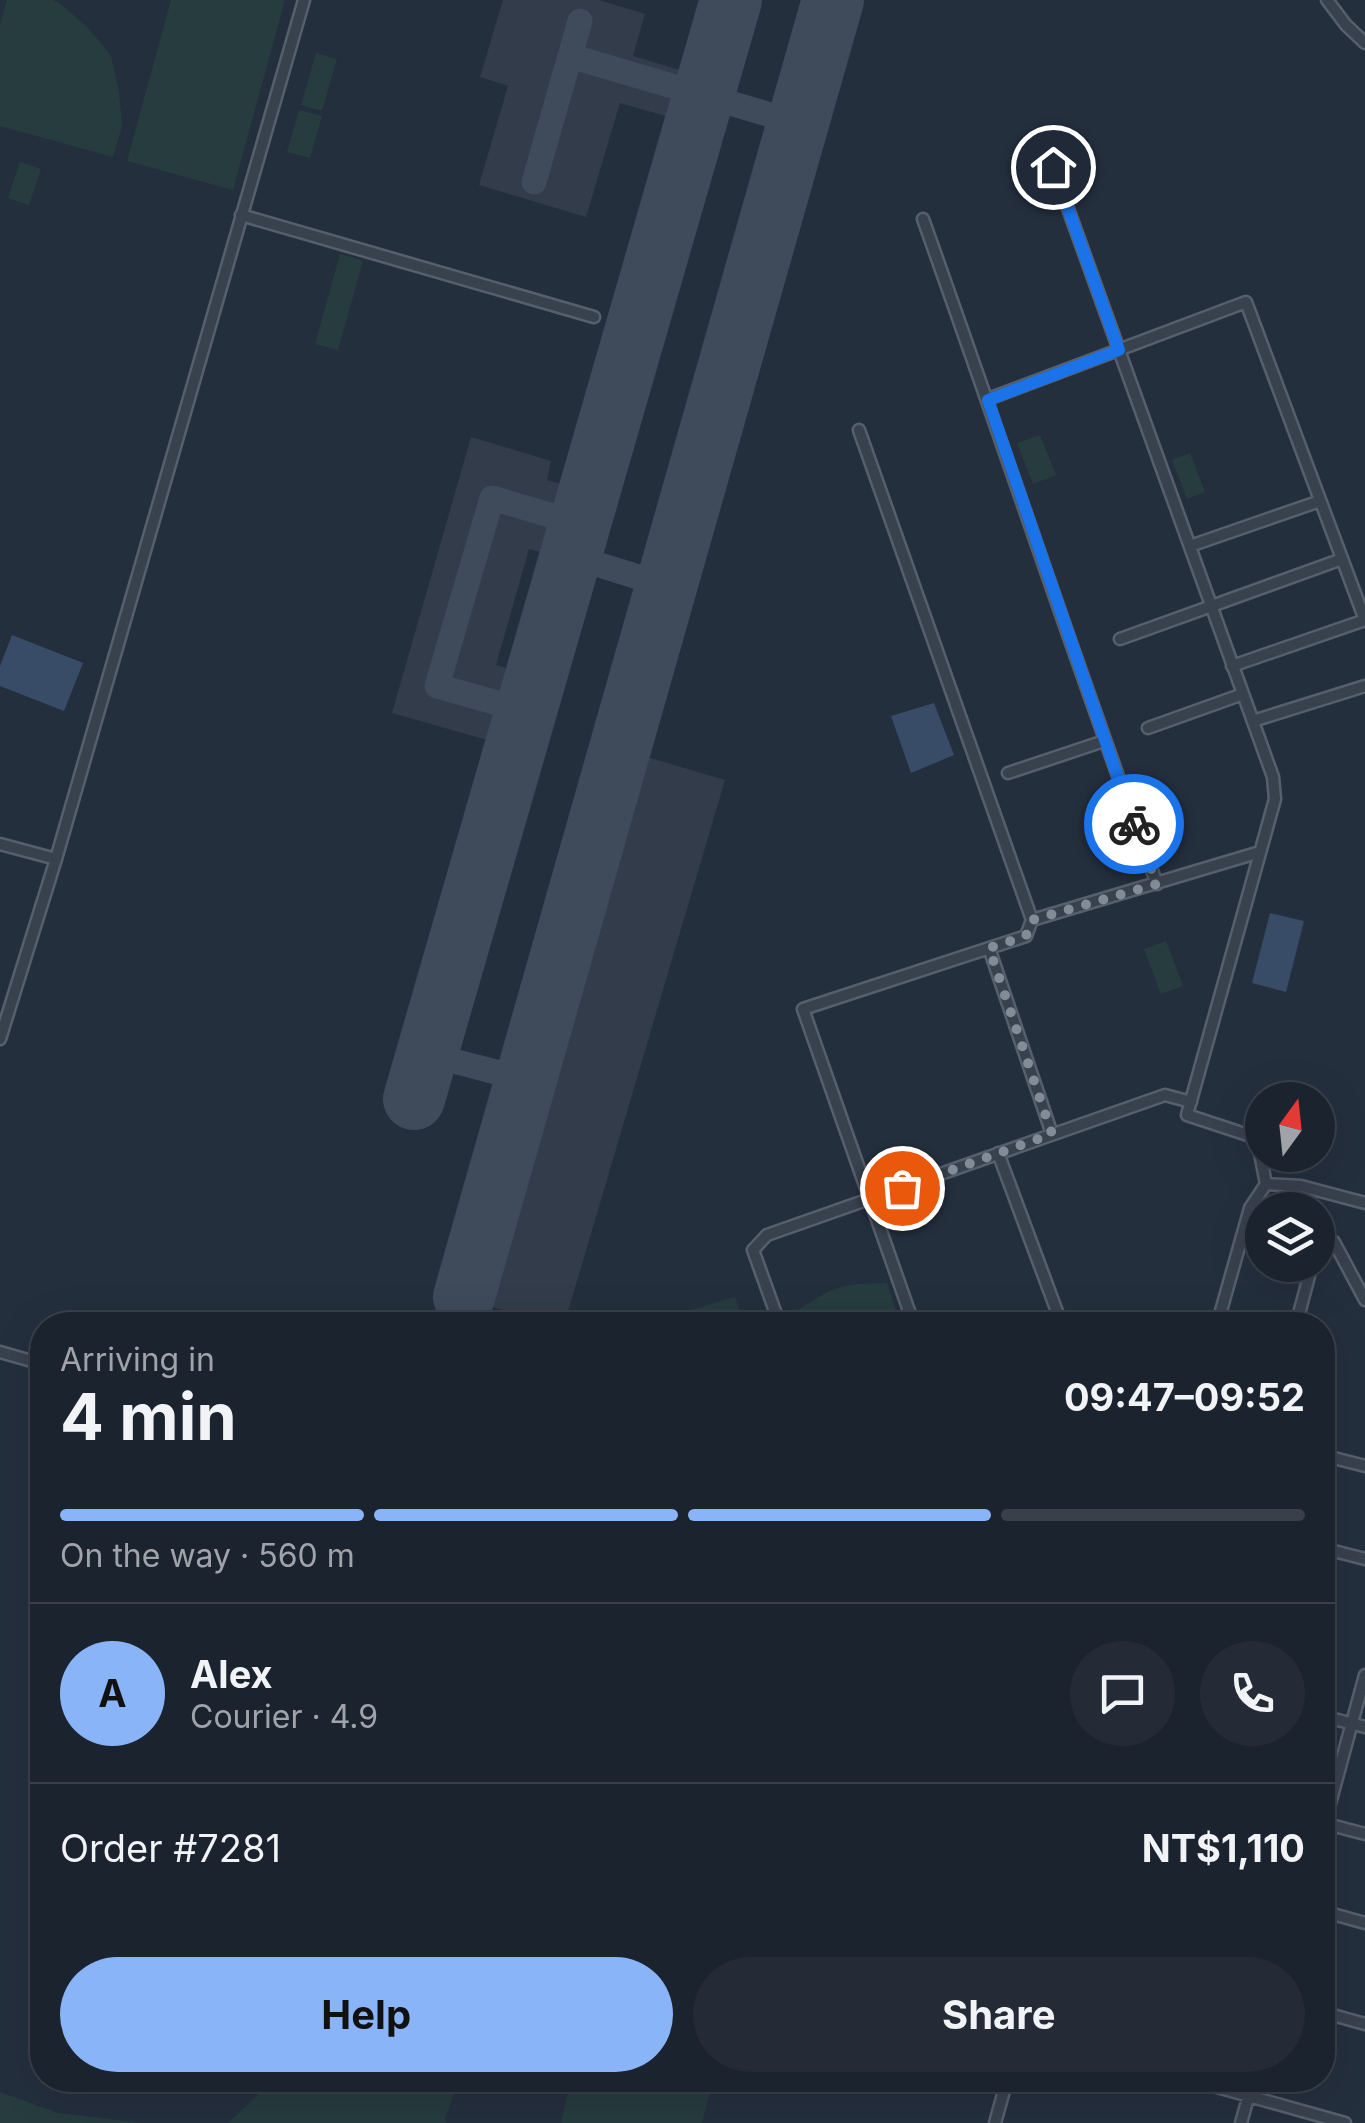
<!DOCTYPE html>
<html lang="en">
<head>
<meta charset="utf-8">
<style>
  :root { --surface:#1b232e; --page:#242b36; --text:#f1f3f6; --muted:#a0a4aa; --line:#39404a; --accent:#8ab4f8 }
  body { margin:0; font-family:Inter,sans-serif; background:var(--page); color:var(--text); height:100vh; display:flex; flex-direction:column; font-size:38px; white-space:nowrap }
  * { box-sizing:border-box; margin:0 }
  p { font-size:32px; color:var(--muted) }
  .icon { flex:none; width:55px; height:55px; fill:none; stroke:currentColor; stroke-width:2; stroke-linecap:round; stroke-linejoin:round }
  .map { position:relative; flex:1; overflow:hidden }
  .panel { position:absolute; left:30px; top:1312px; width:1305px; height:780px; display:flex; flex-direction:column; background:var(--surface); border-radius:40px; box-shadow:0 10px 40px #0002,0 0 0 2px var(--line) }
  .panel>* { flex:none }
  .needle { width:65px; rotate:15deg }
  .fabs { position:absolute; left:1245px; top:1082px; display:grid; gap:20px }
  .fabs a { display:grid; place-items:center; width:90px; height:90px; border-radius:50%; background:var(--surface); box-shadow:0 10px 40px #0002,0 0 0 2px var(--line); font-size:50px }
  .pin { position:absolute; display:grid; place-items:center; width:85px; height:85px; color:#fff; margin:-42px; border:5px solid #fff; border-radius:50%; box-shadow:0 2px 10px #0007 }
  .courier { position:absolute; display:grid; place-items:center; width:100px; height:100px; margin:-50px; border:8px solid #1a73e8; border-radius:50%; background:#fff; color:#222; box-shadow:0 2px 12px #0007 }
  .headline em { font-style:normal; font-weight:700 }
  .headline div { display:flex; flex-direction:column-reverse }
  .headline { display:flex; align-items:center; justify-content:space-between; height:170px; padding:0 30px }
  h1 { font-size:65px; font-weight:700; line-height:75px }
  .bar { display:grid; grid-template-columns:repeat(4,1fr); gap:15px 10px; align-content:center; height:120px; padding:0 30px }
  .bar i { height:12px; border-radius:8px; background:var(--line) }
  .bar .active { background:var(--accent) }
  .bar p { grid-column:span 4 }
  .line { display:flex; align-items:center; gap:25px; padding:0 30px; border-top:2px solid var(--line) }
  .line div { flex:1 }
  .round { display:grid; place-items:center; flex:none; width:105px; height:105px; border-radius:52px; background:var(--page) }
  .action { display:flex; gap:20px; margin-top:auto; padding:20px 30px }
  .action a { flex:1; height:115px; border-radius:60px; background:var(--accent); color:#111; font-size:40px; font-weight:700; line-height:115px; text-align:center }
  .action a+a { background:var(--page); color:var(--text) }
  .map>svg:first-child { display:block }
</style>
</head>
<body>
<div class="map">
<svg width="1365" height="2123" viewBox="0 0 1365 2123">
  <rect width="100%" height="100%" fill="#242f3e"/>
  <path fill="#323c4b" d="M503,0H599L645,14L633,56L690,73L676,119L620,103L586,217L479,185L508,86L480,77Z
    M471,437L551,461L547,480L589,492L570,560L529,549L496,665L536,677L515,748L392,713Z
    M630,752L725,780L564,1325H553L468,1300Z"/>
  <path fill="#263c3f" d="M7,0H53L61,4L88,28L111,56L119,91L122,126L113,157L0,126V25Z
    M171,0H285L233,190L127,161Z
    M316,53L337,59L322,111L301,105Z
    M299,110L322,116L310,158L287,152Z
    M20,162L41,169L29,205L8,198Z
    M340,254L363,261L338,350L315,344Z
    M1040,435L1056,475L1033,484L1017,443Z
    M1190,453L1205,492L1187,499L1172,460Z
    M1166,941L1183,986L1161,994L1144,949Z
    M887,1283L901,1325H803L798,1310C837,1285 840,1284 887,1283Z
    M735,1297L744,1325H692L688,1311Z
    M267,2080H459L445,2118L446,2123H228L266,2087Z
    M571,2080H713L702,2123H561Z
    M0,2092L58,2113L143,2123H0Z"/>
  <path fill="#394c67" d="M12,635L83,663L64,711L0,686V666Z
    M934,703L954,755L911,773L891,716Z
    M1270,913L1304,921L1286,992L1252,983Z"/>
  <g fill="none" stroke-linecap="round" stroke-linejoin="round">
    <path stroke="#3f4a5a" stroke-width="25" d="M570,56L798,123
      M534,182L580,21
      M571,556L667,586
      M526,711L437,686L492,498L580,524
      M427,1054L526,1080"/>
    <path stroke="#3f4a5a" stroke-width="62" d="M414,1099L731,0
      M464,1297L833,0"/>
    <g stroke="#565f6c" stroke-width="15">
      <path id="minor" d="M1327,0L1346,25L1365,43
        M1053,167L1273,777L1275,799L1187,1115L1257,1138L1266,1184
        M241,215L594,317
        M923,219C1002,440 1076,664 1157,884
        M988,399L1246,302L1365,620
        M859,430L1032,920
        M1190,546L1320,501
        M1120,639L1342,559
        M1232,666L1365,620
        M1253,721L1365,686
        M1148,728L1243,694
        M1008,773L1104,741
        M0,844L56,859
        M989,948L1052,1134
        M0,1039L56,859L304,0
        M998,1153L1062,1325
        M1318,1248L1325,1241L1334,1242L1365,1300
        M780,1325L753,1250L767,1235L1165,1095L1191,1102
        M914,1325L803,1009L1026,936L1032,920L1260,852
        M1217,1325L1250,1208L1266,1184L1301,1186L1365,1203
        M1296,1325L1312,1265
        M0,1352L42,1364
        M1322,1455L1365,1466
        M1322,1548L1365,1559
        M1322,1716L1365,1727
        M1323,1823L1365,1834
        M1322,1833L1365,1675
        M1322,1911L1365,1923
        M1322,2012L1365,2024
        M1192,2080L1345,2123
        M995,2123L1007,2080
        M1241,2123L1253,2080"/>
    </g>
    <use href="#minor" stroke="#38414e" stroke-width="10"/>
  </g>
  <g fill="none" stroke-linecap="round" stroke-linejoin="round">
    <path stroke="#828b98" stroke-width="10" stroke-dasharray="0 18" d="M902,1188L1052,1134L989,948L1026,936L1032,920L1157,884L1134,824"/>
    <path stroke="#1a73e8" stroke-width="12" d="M1053,167L1119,350L988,400L1134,824"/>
  </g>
</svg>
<div class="fabs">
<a><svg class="needle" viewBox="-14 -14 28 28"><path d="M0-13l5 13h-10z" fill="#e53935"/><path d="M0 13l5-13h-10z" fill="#a0a4aa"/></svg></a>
<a><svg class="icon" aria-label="layers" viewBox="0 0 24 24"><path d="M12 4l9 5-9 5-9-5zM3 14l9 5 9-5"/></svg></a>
</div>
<div class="pin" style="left:902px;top:1188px;background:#ea580c"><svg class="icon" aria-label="bag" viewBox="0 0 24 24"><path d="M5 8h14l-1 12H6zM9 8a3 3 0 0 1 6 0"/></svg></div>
<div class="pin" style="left:1053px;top:167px;background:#1f2937"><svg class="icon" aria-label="home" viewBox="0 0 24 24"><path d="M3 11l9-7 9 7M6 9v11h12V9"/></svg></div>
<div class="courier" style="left:1134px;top:824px"><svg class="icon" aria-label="bike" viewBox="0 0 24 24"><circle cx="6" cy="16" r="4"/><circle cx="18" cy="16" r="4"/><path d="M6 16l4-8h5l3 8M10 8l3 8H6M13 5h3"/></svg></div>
<section class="panel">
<div class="headline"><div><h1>4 min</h1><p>Arriving in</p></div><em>09:47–09:52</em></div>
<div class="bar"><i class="active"></i><i class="active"></i><i class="active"></i><i></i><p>On the way · 560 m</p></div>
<div class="line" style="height:180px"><b class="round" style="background:var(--accent);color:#111">A</b><div><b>Alex</b><p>Courier · 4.9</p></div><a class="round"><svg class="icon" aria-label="chat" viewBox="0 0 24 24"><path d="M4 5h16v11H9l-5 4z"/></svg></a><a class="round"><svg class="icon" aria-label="phone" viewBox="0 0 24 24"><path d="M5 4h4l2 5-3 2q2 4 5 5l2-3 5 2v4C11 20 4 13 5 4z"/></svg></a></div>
<div class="line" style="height:130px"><div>Order #7281</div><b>NT$1,110</b></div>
<div class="action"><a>Help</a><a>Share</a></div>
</section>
</div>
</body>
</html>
